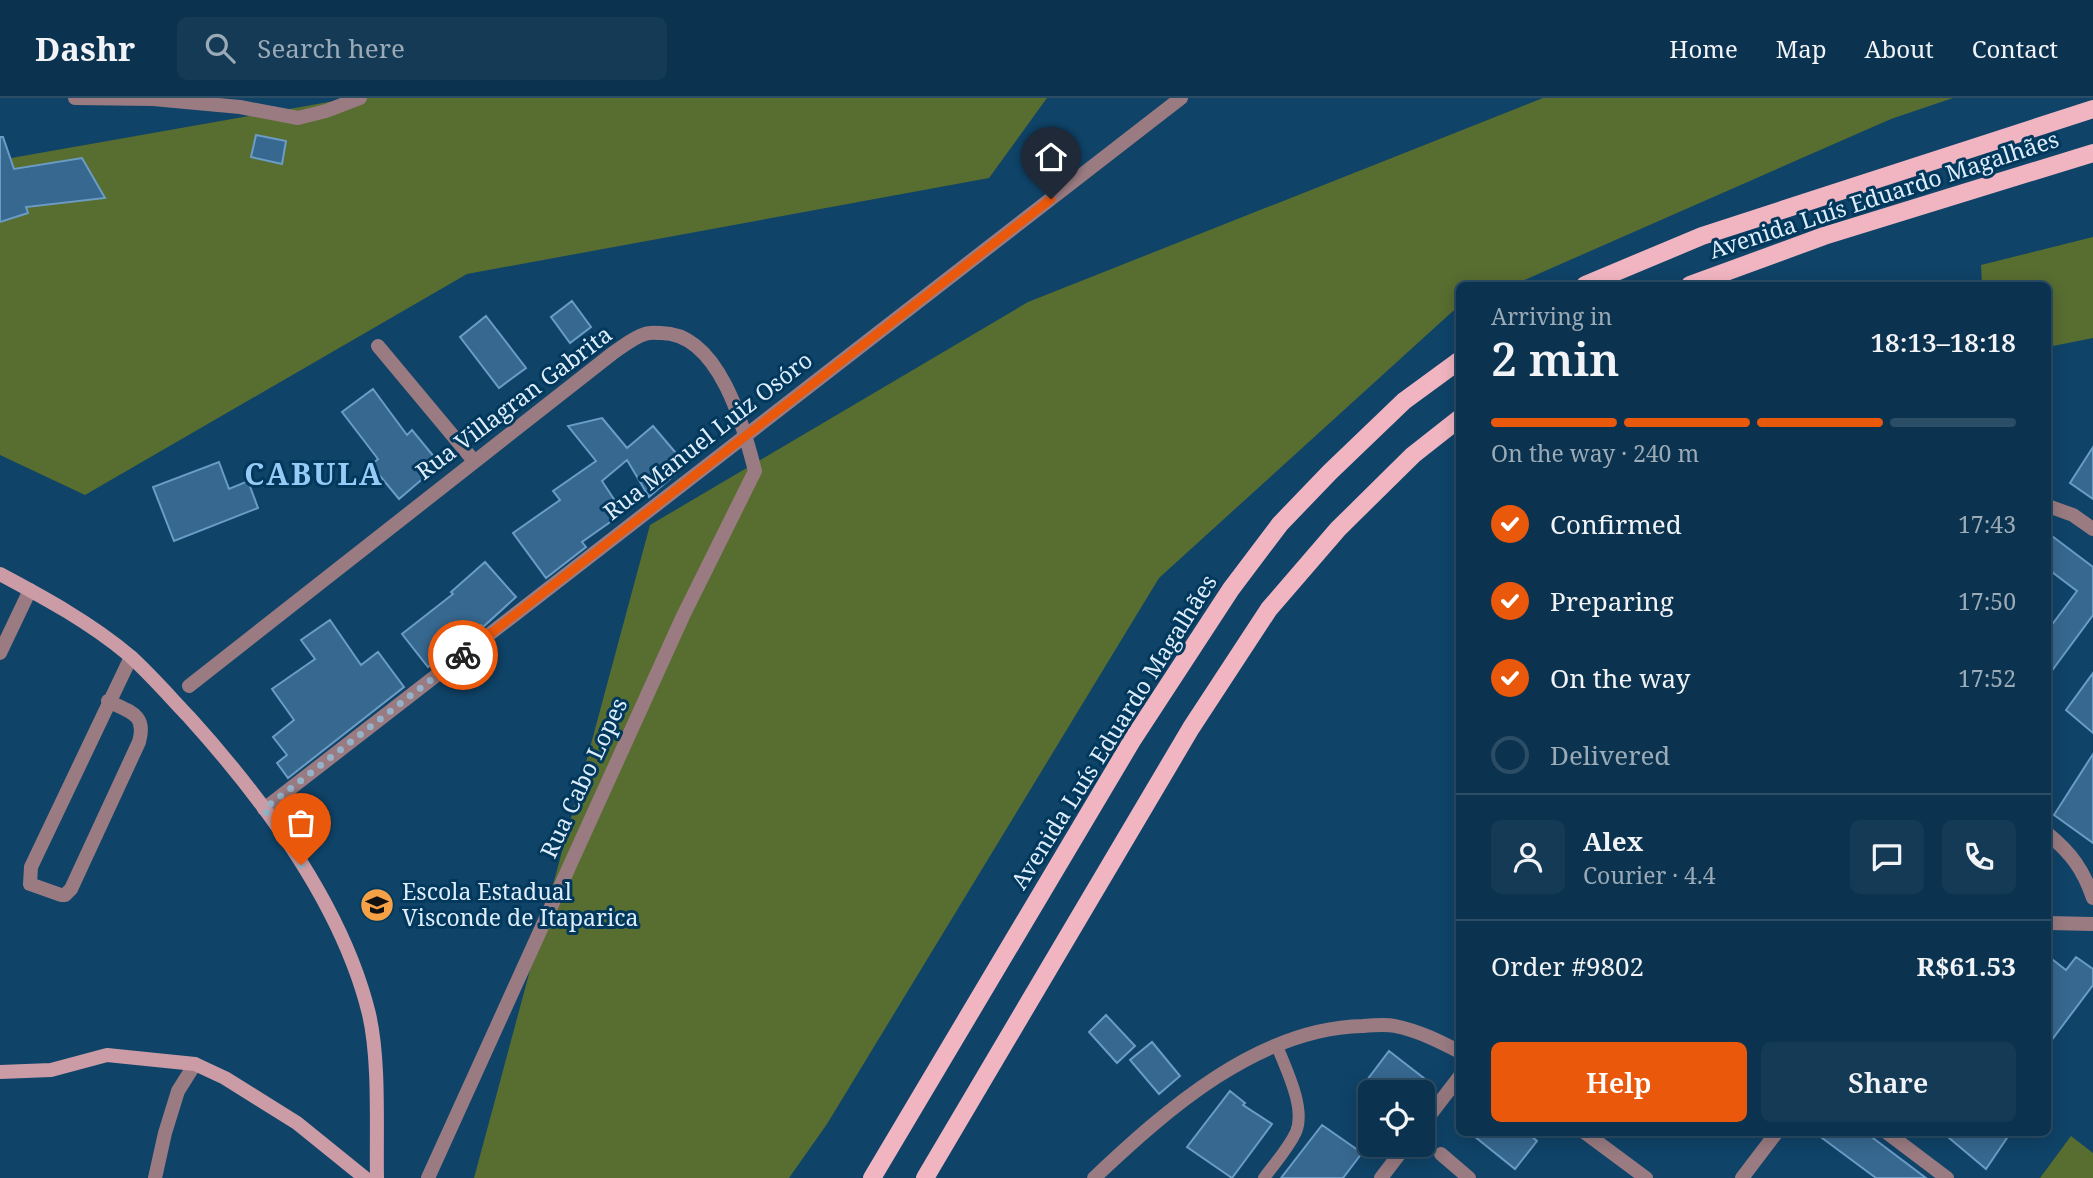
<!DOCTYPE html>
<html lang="en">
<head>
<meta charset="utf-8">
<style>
  :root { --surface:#0b324e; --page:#143a55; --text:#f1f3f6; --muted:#9aaab6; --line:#2b4d66; --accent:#ea580c }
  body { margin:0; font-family:"Noto Serif",serif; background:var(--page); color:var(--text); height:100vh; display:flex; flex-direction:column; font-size:26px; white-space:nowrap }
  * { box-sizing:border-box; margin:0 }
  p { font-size:23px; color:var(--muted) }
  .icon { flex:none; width:38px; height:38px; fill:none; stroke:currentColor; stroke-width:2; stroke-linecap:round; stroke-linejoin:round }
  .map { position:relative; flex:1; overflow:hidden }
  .sheet { position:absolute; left:1456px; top:184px; width:595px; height:854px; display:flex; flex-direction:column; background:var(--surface); border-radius:10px; box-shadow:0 4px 18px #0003,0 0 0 2px var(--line) }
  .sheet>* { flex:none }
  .controls { position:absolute; left:1358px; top:982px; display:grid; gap:14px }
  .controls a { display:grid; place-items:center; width:77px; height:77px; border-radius:10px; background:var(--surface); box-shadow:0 4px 18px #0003,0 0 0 2px var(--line); font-size:35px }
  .pin { position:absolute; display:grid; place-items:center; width:60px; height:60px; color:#fff; margin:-72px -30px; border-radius:50% 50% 50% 0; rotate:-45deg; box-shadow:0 0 7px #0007 }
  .pin .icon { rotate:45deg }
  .courier { position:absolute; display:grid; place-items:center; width:70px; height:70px; margin:-35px; border:5px solid #ea580c; border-radius:50%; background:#fff; color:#222; box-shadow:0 2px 9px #0007 }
  .overview em { font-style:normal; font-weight:600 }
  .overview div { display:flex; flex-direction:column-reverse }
  .overview { display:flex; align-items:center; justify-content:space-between; height:119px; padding:0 35px }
  h1 { font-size:46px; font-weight:600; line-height:52px }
  .bar { display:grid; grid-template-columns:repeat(4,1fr); gap:10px 7px; align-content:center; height:84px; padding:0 35px }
  .bar i { height:9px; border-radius:5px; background:var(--line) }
  .bar .selected { background:var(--accent) }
  .bar p { grid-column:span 4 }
  .line { display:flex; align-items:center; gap:18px; padding:0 35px; border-top:2px solid var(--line) }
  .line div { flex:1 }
  .round { display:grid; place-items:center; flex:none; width:74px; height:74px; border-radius:10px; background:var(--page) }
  ol { padding:0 35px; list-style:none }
  li { display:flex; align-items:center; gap:21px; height:77px }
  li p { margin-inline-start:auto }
  li .icon { padding:7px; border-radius:50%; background:var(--accent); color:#fff; stroke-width:4 }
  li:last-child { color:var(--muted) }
  li i { width:38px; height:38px; border:4px solid var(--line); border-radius:50% }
  .cta { display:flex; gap:14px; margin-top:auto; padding:14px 35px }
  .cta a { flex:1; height:80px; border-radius:10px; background:var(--accent); color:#fff; font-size:28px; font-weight:600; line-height:80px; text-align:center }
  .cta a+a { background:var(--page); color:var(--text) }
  header { display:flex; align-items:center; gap:42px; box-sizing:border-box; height:98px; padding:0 35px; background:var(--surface); border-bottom:2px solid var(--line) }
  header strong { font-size:33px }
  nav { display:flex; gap:38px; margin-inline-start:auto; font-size:24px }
  .search { width:490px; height:63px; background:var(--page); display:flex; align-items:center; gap:18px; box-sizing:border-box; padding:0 24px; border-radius:10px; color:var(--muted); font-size:26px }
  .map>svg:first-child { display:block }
</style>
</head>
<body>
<header>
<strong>Dashr</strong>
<div class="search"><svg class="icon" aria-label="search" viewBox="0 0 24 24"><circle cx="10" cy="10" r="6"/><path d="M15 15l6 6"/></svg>Search here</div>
<nav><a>Home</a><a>Map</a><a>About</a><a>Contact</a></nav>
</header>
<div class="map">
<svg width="2093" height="1080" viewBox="0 0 2093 1080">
  <rect width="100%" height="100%" fill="#0f4368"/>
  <path fill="#586d30" d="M351,0H1047L989,80L467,176L85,397L0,357V62Z
    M1543,0H1953L1891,21L1513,187H1460L1459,211L1453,213L1159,480L827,1026L789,1080H474L650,427L1028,204Z
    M2093,139V240L2048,249V187H1982L1981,167Z
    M2071,1038L2093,1055V1080H2040Z"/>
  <path fill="#376890" stroke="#6a9cc6" stroke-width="2" d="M256,37L286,43L282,66L251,59Z
    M0,39H3L14,71L82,60L105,100L26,109L28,115L0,124Z
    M572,203L591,229L570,245L551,219Z
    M486,218L526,270L499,290L460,239Z
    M373,291L407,337L412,332L440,366L399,401L371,367L378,361L342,314Z
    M602,320L627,350L653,328L686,367L649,399L627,362L602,383L623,415L582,444L586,449L546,480L513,435L560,402L553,393L596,363L568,328Z
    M2093,349V401L2070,385Z
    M219,364L229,391L248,383L258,410L174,443L153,389Z
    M2048,435L2093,469V517L2048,578V532L2077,493L2048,471Z
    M485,464L516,499L483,529L481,527L428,569L402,536L453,496L451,494Z
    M330,522L361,567L378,554L404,589L288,680L277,665L287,657L273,639L294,622L272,591L315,561L301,542Z
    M2093,575V635L2066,612Z
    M2093,656V745L2054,717Z
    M2048,858L2066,872L2076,859L2093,871V887L2048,947Z
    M1106,917L1135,948L1117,965L1089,934Z
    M1152,944L1180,978L1159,996L1130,962Z
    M1389,953L1425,981L1414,994H1374L1364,986Z
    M1230,993L1245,1005L1243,1007L1272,1026L1232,1080L1187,1049Z
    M1322,1027L1362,1055L1343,1080H1281Z
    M1469,1034H1526L1537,1043L1515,1071Z
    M1814,1034H1865L1926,1080H1876Z
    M1942,1034H2011L1986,1071Z"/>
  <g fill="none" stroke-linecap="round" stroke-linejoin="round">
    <path stroke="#997b81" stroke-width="12" d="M1264,1080C1275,1065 1288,1051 1296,1034C1306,1010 1286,971 1277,948"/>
    <path stroke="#997b81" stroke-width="14" d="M75,0L153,1L240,9L298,20L326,13L360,0
      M378,248L474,363
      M2048,408L2073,417L2093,431
      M0,555L30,492
      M189,588L613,255C622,249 634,239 645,236C650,234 657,235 661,235C719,235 744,329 755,373L683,518L428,1080
      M108,603C130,614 147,616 139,644L71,791L65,797H61L30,786L31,769L131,559
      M264,711L1181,0
      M2048,736C2071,755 2083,771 2093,800
      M2048,825L2093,826
      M1423,1026L1460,978
      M1584,1034L1646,1080
      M1886,1034L1947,1080
      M1441,1056L1469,1080
      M155,1080L165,1035L178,993L195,966
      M1094,1080C1166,1012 1258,930 1363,928C1374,927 1386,926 1395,928C1419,933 1439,943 1460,954
      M1381,1080L1407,1046
      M1742,1080L1777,1034"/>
    <path stroke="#cb9ca5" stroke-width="14" d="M0,476C45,500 91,525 130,558C151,577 170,599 189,619C264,702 342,806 369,916C380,964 376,1030 377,1080
      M0,974L51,972L107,957L195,966L225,980L297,1025L365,1080"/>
    <path stroke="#f1b5c1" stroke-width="18" d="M1585,187L1702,138L2093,11
      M1690,187L1824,138L2093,55
      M872,1080L1133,641L1231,491L1280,426L1330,374L1404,303L1460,262
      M925,1080L1191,630L1269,511L1338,431L1413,357L1460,320"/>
  </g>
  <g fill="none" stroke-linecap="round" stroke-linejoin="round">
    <path stroke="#96b2c8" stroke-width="7" stroke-dasharray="0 12.6" d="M301,767L264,711L463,557"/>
    <path stroke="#ea580c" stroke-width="9" d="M463,557L1051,101"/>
  </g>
  <defs>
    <g id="school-disc" transform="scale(1.75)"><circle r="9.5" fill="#f5a246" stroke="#01385c"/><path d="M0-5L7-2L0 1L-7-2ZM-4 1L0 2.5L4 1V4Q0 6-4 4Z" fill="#111"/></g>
  </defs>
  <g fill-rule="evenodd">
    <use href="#school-disc" x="377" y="807"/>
  </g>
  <g text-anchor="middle" stroke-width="6" stroke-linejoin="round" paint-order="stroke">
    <g font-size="23" fill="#deedfb" stroke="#01385c">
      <text transform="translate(1884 97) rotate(-18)" y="8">Avenida Luís Eduardo Magalhães</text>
      <text transform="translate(514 305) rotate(-37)" y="8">Rua Villagran Gabrita</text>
      <text transform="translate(708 338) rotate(-38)" y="8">Rua Manuel Luiz Osóro</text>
      <text transform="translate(1114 634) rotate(-58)" y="8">Avenida Luís Eduardo Magalhães</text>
      <text transform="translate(584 680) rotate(-65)" y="8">Rua Cabo Lopes</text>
    </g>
    <g font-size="23" fill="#deedfb" stroke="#01385c" text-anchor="start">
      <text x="402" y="802">Escola Estadual<tspan x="402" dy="26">Visconde de Itaparica</tspan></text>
    </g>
    <g font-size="30" font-weight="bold" letter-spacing="2" fill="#97caf7" stroke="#01385c">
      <text x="314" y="387">CABULA</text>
    </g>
  </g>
</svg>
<div class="controls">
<a><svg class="icon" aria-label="locate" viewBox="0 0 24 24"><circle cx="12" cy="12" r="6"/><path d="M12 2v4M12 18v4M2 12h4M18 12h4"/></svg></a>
</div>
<div class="pin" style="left:301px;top:767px;background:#ea580c"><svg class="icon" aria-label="bag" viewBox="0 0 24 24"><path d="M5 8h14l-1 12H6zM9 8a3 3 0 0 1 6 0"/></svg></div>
<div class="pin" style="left:1051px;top:101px;background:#1f2937"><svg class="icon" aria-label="home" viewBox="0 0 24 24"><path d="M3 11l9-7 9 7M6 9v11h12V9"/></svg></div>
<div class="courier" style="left:463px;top:557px"><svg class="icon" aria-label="bike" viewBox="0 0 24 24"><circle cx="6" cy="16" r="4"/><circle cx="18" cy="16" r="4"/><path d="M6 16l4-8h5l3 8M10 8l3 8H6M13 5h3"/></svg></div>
<section class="sheet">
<div class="overview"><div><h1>2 min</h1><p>Arriving in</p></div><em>18:13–18:18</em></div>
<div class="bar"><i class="selected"></i><i class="selected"></i><i class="selected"></i><i></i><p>On the way · 240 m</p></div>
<ol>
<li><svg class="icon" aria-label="check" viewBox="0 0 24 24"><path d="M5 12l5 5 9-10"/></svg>Confirmed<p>17:43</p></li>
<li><svg class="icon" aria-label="check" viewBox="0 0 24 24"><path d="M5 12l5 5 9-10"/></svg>Preparing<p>17:50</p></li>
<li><svg class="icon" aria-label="check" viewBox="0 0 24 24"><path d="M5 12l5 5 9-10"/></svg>On the way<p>17:52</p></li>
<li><i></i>Delivered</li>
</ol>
<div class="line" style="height:126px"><a class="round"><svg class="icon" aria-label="person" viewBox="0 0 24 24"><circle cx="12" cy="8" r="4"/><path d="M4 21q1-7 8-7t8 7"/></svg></a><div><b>Alex</b><p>Courier · 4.4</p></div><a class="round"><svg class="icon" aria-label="chat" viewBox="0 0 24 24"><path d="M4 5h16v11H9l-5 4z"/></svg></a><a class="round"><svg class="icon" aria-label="phone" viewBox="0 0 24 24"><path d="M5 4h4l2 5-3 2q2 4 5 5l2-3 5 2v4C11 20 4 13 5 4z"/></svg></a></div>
<div class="line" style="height:91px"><div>Order #9802</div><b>R$61.53</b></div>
<div class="cta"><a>Help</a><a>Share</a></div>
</section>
</div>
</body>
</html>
